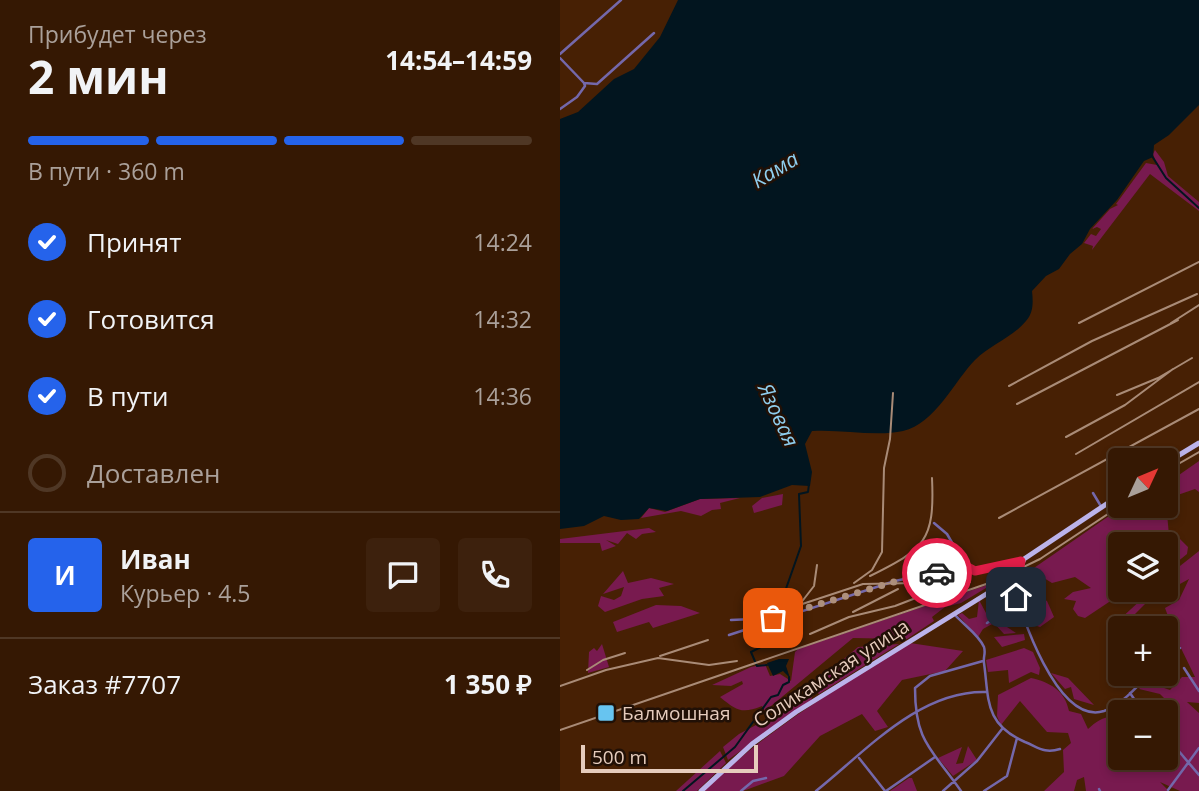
<!DOCTYPE html>
<html lang="ru">
<head>
<meta charset="utf-8">
<style>
  :root { --surface:#351803; --page:#3d210d; --text:#f1f3f6; --muted:#aaa09a; --line:#4f3725; --accent:#2563eb }
  body { margin:0; font-family:"Open Sans",sans-serif; background:var(--page); color:var(--text); height:100vh; display:flex; flex-direction:column; font-size:26px; white-space:nowrap }
  * { box-sizing:border-box; margin:0 }
  p { font-size:23px; color:var(--muted) }
  .icon { flex:none; width:38px; height:38px; fill:none; stroke:currentColor; stroke-width:2; stroke-linecap:round; stroke-linejoin:round }
  .map { position:relative; flex:1; overflow:hidden }
  .drawer { display:flex; flex-direction:column; background:var(--surface); width:560px }
  .drawer>* { flex:none }
  .needle { width:46px; rotate:46deg }
  .tools { position:absolute; left:548px; top:448px; display:grid; gap:14px }
  .tools a { display:grid; place-items:center; width:70px; height:70px; border-radius:7px; background:var(--surface); box-shadow:0 4px 10px #0003,0 0 0 2px var(--line); font-size:35px }
  .scale { position:absolute; left:21px; bottom:18px; width:177px; box-sizing:border-box; padding-left:7px; border:4px solid #e6ccbd; border-top:0; font-size:19px; line-height:24px; white-space:nowrap; color:#e6ccbd; -webkit-text-stroke:5px #211006; paint-order:stroke }
  .pin { position:absolute; display:grid; place-items:center; width:60px; height:60px; color:#fff; margin:-30px; border-radius:14px; box-shadow:0 4px 10px #0006 }
  .courier { position:absolute; display:grid; place-items:center; width:70px; height:70px; margin:-35px; border:5px solid #e11d48; border-radius:50%; background:#fff; color:#222; box-shadow:0 2px 9px #0007 }
  .overview em { font-style:normal; font-weight:700 }
  .overview div { display:flex; flex-direction:column-reverse }
  .overview { display:flex; align-items:center; justify-content:space-between; height:119px; padding:0 28px }
  h1 { font-size:46px; font-weight:700; line-height:52px }
  .bar { display:grid; grid-template-columns:repeat(4,1fr); gap:10px 7px; align-content:center; height:84px; padding:0 28px }
  .bar i { height:9px; border-radius:5px; background:var(--line) }
  .bar .active { background:var(--accent) }
  .bar p { grid-column:span 4 }
  .line { display:flex; align-items:center; gap:18px; padding:0 28px; border-top:2px solid var(--line) }
  .line div { flex:1 }
  .round { display:grid; place-items:center; flex:none; width:74px; height:74px; border-radius:7px; background:var(--page) }
  ol { padding:0 28px; list-style:none }
  li { display:flex; align-items:center; gap:21px; height:77px }
  li p { margin-inline-start:auto }
  li .icon { padding:7px; border-radius:50%; background:var(--accent); color:#fff; stroke-width:4 }
  li:last-child { color:var(--muted) }
  li i { width:38px; height:38px; border:4px solid var(--line); border-radius:50% }
  main { display:flex; flex:1; min-height:0 }
  .map>svg:first-child { display:block }
</style>
</head>
<body>
<main>
<section class="drawer">
<div class="overview"><div><h1>2 мин</h1><p>Прибудет через</p></div><em>14:54–14:59</em></div>
<div class="bar"><i class="active"></i><i class="active"></i><i class="active"></i><i></i><p>В пути · 360 m</p></div>
<ol>
<li><svg class="icon" aria-label="check" viewBox="0 0 24 24"><path d="M5 12l5 5 9-10"/></svg>Принят<p>14:24</p></li>
<li><svg class="icon" aria-label="check" viewBox="0 0 24 24"><path d="M5 12l5 5 9-10"/></svg>Готовится<p>14:32</p></li>
<li><svg class="icon" aria-label="check" viewBox="0 0 24 24"><path d="M5 12l5 5 9-10"/></svg>В пути<p>14:36</p></li>
<li><i></i>Доставлен</li>
</ol>
<div class="line" style="height:126px"><b class="round" style="background:var(--accent);color:#fff">И</b><div><b>Иван</b><p>Курьер · 4.5</p></div><a class="round"><svg class="icon" aria-label="chat" viewBox="0 0 24 24"><path d="M4 5h16v11H9l-5 4z"/></svg></a><a class="round"><svg class="icon" aria-label="phone" viewBox="0 0 24 24"><path d="M5 4h4l2 5-3 2q2 4 5 5l2-3 5 2v4C11 20 4 13 5 4z"/></svg></a></div>
<div class="line" style="height:91px"><div>Заказ #7707</div><b>1 350 ₽</b></div>
</section>
<div class="map">
<svg width="639" height="791" viewBox="0 0 639 791">
  <rect width="100%" height="100%" fill="#472004"/>
  <path fill="#781a4f" d="M595,150L604,162L608,176L639,202V211L590,174L532,250L533,246L524,243L531,234L536,236L541,229L537,227L532,229L550,209L558,205L556,204L586,163L597,165L593,154Z
    M639,461V492L635,489L606,499V484Z
    M223,494L222,505L194,513L192,506L202,498Z
    M180,498L160,503L161,509L152,510L141,516L121,511L81,518L89,508L105,512L140,499Z
    M606,503L609,535L597,544H560V590H567L525,618L518,616L513,609L516,601L504,599L513,592L531,588L515,577L492,583L471,570L562,507L606,506Z
    M89,528L96,532L82,534L76,539L67,533L58,544L46,540L56,546L42,551L40,543H0V539Z
    M615,534L628,547L627,554L606,571V544H603Z
    M639,551V703L627,702L639,713V791H620L600,782L609,791H526L524,777L517,780L514,791H484L504,772L503,750L511,743L508,733L487,732L460,701L441,725L437,716L438,695L471,678C490,682 505,691 509,711L521,714L528,729C538,720 547,714 560,718V758H606V712H584L578,701L608,702L600,694L579,689L586,682L610,690L622,677H635L617,640L605,608L619,600L629,579L598,596L595,590H606V577Z
    M63,571L68,583L91,578L114,584L99,588L104,596L82,599L45,612L38,606L41,596L54,600L61,596L64,587L43,594Z
    M436,582L401,603L385,607L372,617L374,621L347,639L293,638L205,711L202,706C182,714 177,711 160,697L183,684L182,681L171,686L152,685L191,667L205,664L210,676L220,674L231,681L235,652L238,649Z
    M470,593L487,601L494,617L480,627L471,624L476,614Z
    M583,598L588,601L570,619L558,621Z
    M419,600L426,613L456,633L444,634L434,623L423,629L418,637L398,615L402,613L409,619L417,617Z
    M96,605L121,606L140,613L93,628L89,622L57,632L53,622Z
    M602,614C611,628 618,637 606,652V628H589L585,623Z
    M464,634L465,640L442,647L434,637Z
    M350,643L403,651L385,671L342,680L317,711L328,727L315,731L302,714L260,736L224,776L183,791H144C204,731 278,688 350,643Z
    M42,644L49,667L28,673L29,652L34,648L37,651Z
    M339,644L259,694L251,687L298,647Z
    M464,648L473,652L480,668L479,675L471,672L449,683L448,670L428,672L426,660Z
    M612,654L618,671L608,685L587,679L592,674H606V660Z
    M491,673L508,678L534,705L514,699L511,687L505,689Z
    M250,688L254,692L251,700L168,760L163,747L179,734L222,711Z
    M408,746L417,760L393,776L378,758L402,747L396,764L403,763Z
    M160,751L166,763L137,791H116Z
    M352,778L357,791H330L349,778Z"/>
  <path fill="#02151f" d="M118,0H639V105L609,135L594,145L593,157L584,161L557,200L530,229L522,244L510,254L499,269L486,276L472,291C473,301 474,312 466,321C453,337 430,345 415,360C395,380 375,424 343,431C316,437 281,429 252,431L245,444L252,472L250,486L232,485L200,497L140,499L107,511L89,508L79,519L61,520L44,516L24,526L0,529V119L18,112L54,79L74,69L100,37Z
    M219,659H229L226,666L230,678L223,671L213,676L207,663Z"/>
  <g fill="none" stroke-linecap="round" stroke-linejoin="round">
    <path stroke="#02151f" stroke-width="2" d="M592,156L606,178L639,208
      M224,609L222,600L241,546L239,494L248,492L249,484
      M207,665L197,666L191,652L215,640L222,642L227,617
      M123,791L175,747L211,697L218,695L223,685L229,682V677"/>
    <path stroke="#7468ab" stroke-width="2.5" d="M0,54L61,0
      M0,58L24,83
      M24,83L37,84L94,33
      M0,109L17,97L25,86L24,83
      M533,493L542,508
      M374,523L387,534L408,570L461,561
      M452,580C460,612 497,726 544,711C561,705 577,687 589,674
      M395,615C404,625 419,635 424,647C426,654 423,656 424,663C429,699 424,724 465,742C478,747 484,754 500,749
      M171,620L212,618
      M427,623L457,602
      M169,635L335,581L404,566
      M606,657L620,648
      M624,668L639,691
      M570,693L583,712
      M606,736L639,775
      M299,758L325,791
      M539,789L540,791
      M608,790L639,748
      M181,791L193,781L206,778
      M256,791C305,752 359,690 426,692
      M326,791L375,757
      M383,791L417,761L442,729
      M401,791C372,749 355,743 355,688L370,676L423,661
      M424,791L447,776L457,738"/>
    <path stroke="#bbb3ea" stroke-width="5" d="M606,463L639,443
      M141,791L192,744L236,712L457,575L464,559L560,495"/>
    <path stroke="#a98b77" stroke-width="2" d="M519,323L639,262
      M611,323L639,305
      M449,386L532,341L637,294
      M557,395L598,378L632,358
      M457,404L618,320
      M506,437L565,405L613,369
      M516,454L639,382
      M606,471L639,452
      M439,518L639,409
      M310,576C364,549 375,542 372,478
      M294,583L312,570L322,552L324,468L330,439L333,393
      M240,604L254,586L257,565
      M293,612L338,589
      M215,613L303,584L410,582
      M250,634L289,617L335,606L379,589
      M100,656L148,640
      M27,670L43,660L65,653
      M0,686L46,670L98,658L149,665L177,661
      M0,730L435,581L480,559L560,506"/>
  </g>
  <g fill="none" stroke-linecap="round" stroke-linejoin="round">
    <path stroke="#ae907c" stroke-width="7" stroke-dasharray="0 12.6" d="M213,618L340,580L377,573"/>
    <path stroke="#e11d48" stroke-width="9" d="M377,573L404,565L415,571L461,561L459,572L451,579L456,597"/>
  </g>
  <rect fill="#67c4f0" stroke="#211006" stroke-width="2.5" x="37" y="704" width="18" height="18" rx="3.5"/>
  <g text-anchor="middle" stroke-width="5" stroke-linejoin="round" paint-order="stroke">
    <g font-size="19" fill="#e6ccbd" stroke="#211006">
      <text transform="translate(271 673) rotate(-33)" y="7">Соликамская улица</text>
    </g>
    <g font-size="19" fill="#e6ccbd" stroke="#211006" text-anchor="start">
      <text x="62" y="720">Балмошная</text>
    </g>
    <g font-size="21" font-style="italic" fill="#8fceee" stroke="#211006">
      <text transform="translate(215 170) rotate(-31)" y="7">Кама</text>
      <text transform="translate(218 415) rotate(65)" y="7">Язовая</text>
    </g>
  </g>
</svg>
<div class="tools">
<a><svg class="needle" viewBox="-14 -14 28 28"><path d="M0-13l5 13h-10z" fill="#e53935"/><path d="M0 13l5-13h-10z" fill="#aaa09a"/></svg></a>
<a><svg class="icon" aria-label="layers" viewBox="0 0 24 24"><path d="M12 4l9 5-9 5-9-5zM3 14l9 5 9-5"/></svg></a>
<a>+</a>
<a>−</a>
</div>
<div class="scale">500 m</div>
<div class="pin" style="left:213px;top:618px;background:#ea580c"><svg class="icon" aria-label="bag" viewBox="0 0 24 24"><path d="M5 8h14l-1 12H6zM9 8a3 3 0 0 1 6 0"/></svg></div>
<div class="pin" style="left:456px;top:597px;background:#1f2937"><svg class="icon" aria-label="home" viewBox="0 0 24 24"><path d="M3 11l9-7 9 7M6 9v11h12V9"/></svg></div>
<div class="courier" style="left:377px;top:573px"><svg class="icon" aria-label="car" viewBox="0 0 24 24"><path d="M5 17H2v-5l4-1 3-4h7l3 4 3 1v5h-3M9 17h6M6 11h13"/><circle cx="7" cy="17" r="2"/><circle cx="17" cy="17" r="2"/></svg></div>
</div>
</main>
</body>
</html>
